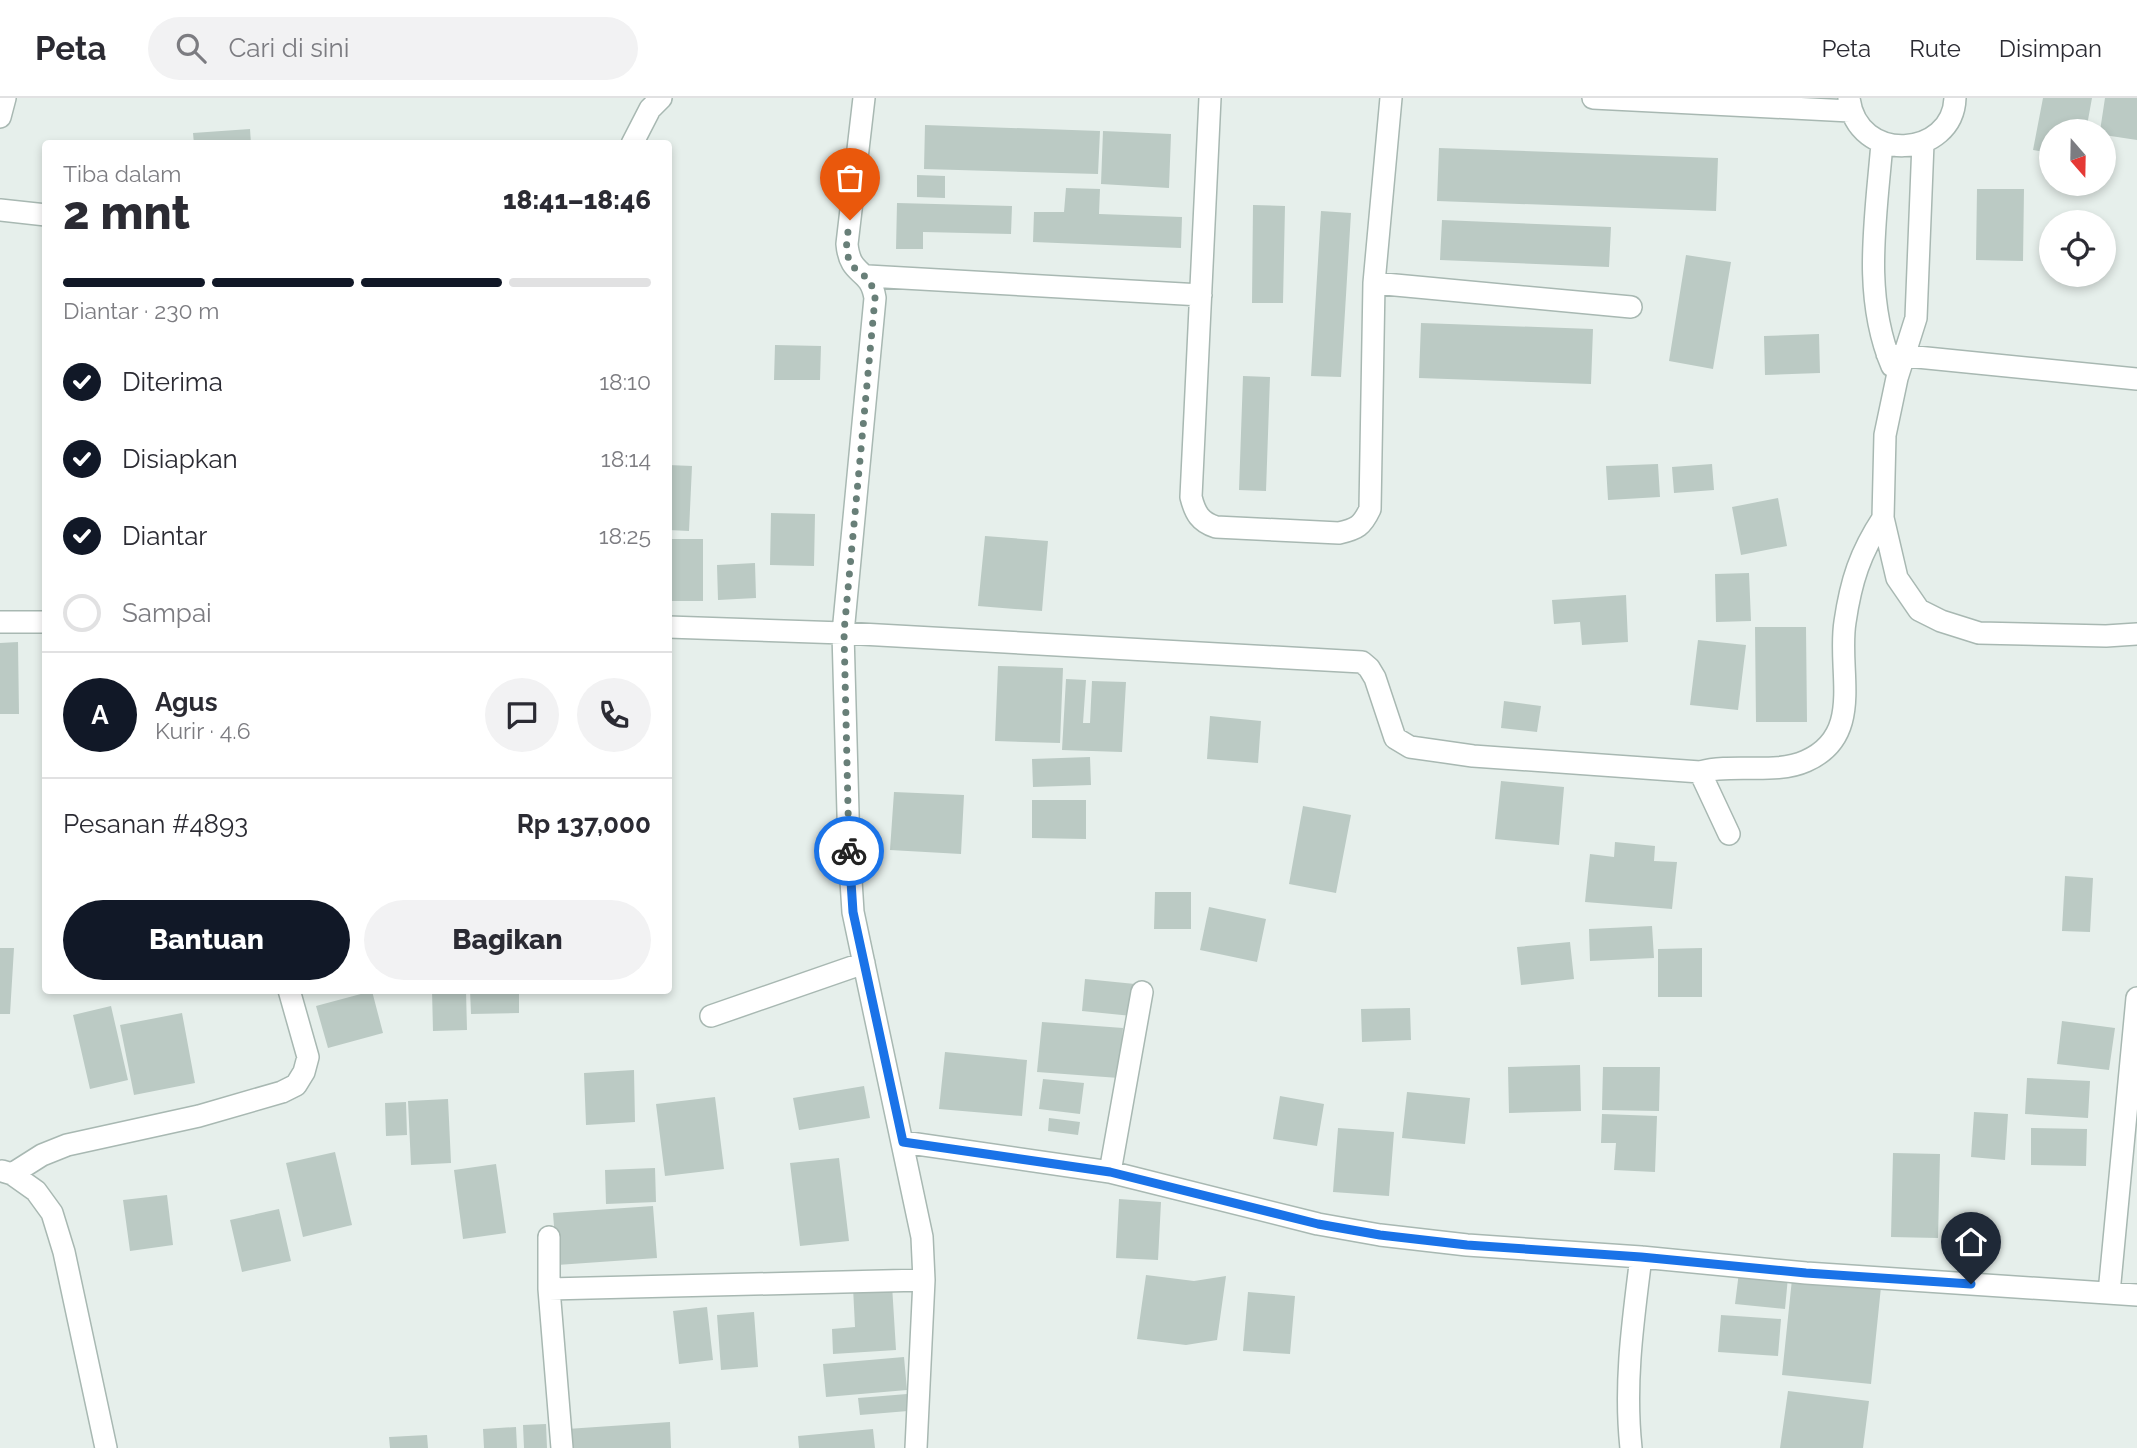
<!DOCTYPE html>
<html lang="id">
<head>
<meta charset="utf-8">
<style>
  :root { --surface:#fff; --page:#f2f2f3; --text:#2b2b33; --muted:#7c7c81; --line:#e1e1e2; --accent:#111827 }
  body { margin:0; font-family:Raleway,sans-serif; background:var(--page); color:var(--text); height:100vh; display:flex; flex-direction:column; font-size:26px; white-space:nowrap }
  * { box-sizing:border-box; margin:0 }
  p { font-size:23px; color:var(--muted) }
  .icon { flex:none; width:38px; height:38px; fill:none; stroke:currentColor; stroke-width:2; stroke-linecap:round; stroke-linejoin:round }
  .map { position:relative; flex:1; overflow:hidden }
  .sheet { position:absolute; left:42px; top:42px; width:630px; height:854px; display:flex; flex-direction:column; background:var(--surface); border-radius:7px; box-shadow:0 4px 10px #0003 }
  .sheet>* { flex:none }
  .needle { width:46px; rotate:160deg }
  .controls { position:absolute; left:2039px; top:21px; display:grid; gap:14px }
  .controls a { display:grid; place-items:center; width:77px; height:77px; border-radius:50%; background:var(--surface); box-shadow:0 4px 10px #0003; font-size:35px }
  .pin { position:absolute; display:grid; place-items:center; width:60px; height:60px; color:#fff; margin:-72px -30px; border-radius:50% 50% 50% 0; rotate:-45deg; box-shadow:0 0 7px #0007 }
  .pin .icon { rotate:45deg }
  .courier { position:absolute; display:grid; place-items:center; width:70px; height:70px; margin:-35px; border:5px solid #1a73e8; border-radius:50%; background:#fff; color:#222; box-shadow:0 2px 9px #0007 }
  .overview em { font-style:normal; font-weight:800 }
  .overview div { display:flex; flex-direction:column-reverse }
  .overview { display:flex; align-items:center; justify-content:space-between; height:119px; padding:0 21px }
  h1 { font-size:46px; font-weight:800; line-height:52px }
  .bar { display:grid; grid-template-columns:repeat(4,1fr); gap:10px 7px; align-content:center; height:84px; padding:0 21px }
  .bar i { height:9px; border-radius:5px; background:var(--line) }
  .bar .current { background:var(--accent) }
  .bar p { grid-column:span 4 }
  .line { display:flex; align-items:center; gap:18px; padding:0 21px; border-top:2px solid var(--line) }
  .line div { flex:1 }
  .round { display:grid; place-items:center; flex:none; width:74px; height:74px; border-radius:37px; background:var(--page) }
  ol { padding:0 21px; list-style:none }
  li { display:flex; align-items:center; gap:21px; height:77px }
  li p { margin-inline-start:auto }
  li .icon { padding:7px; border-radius:50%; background:var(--accent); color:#fff; stroke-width:4 }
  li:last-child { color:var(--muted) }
  li i { width:38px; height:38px; border:4px solid var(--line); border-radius:50% }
  .action { display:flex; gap:14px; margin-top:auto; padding:14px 21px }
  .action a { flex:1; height:80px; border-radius:42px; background:var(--accent); color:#fff; font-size:28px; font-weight:800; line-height:80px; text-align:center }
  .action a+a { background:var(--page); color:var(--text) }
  header { display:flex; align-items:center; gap:42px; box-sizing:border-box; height:98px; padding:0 35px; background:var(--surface); border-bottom:2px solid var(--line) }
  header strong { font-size:33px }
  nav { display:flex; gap:38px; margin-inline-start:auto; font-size:24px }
  .search { width:490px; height:63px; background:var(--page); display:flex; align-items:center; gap:18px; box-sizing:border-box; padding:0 24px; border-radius:38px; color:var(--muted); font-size:26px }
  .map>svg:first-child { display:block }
</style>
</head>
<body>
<header>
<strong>Peta</strong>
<div class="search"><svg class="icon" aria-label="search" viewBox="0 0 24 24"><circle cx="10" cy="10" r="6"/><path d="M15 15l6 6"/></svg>Cari di sini</div>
<nav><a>Peta</a><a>Rute</a><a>Disimpan</a></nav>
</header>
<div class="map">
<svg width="2137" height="1350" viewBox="0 0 2137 1350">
  <rect width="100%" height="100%" fill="#e6efeb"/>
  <path fill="#bbcac4" d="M2043,0H2092L2086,33H2051V55L2033,52Z
    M2105,0H2137V42L2104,37V33H2100Z
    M925,27L1100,33L1098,76L924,71Z
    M250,31L251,46H194L193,35Z
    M1103,33L1171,36L1169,90L1101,86Z
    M1439,50L1718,60L1716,113L1437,103Z
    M917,77L945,78V100L917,99Z
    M1066,90L1100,91L1099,116L1182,119L1181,150L1033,144L1034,114H1064Z
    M1977,91H2024L2023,163L1976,162Z
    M897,105L1012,108L1011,136L923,134V151H896Z
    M1253,107L1285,108L1283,205H1252Z
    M1321,113L1351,115L1341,279L1311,278Z
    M1442,122L1611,129L1609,169L1440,162Z
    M1686,157L1731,164L1713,271L1669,263Z
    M1421,225L1593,231L1591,286L1419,280Z
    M1819,236L1820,275L1765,277L1764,238Z
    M775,247L821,248L820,282H774Z
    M1243,278L1270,279L1266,393L1239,392Z
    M1658,366L1660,399L1608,402L1606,368Z
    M1712,366L1714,392L1674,395L1672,369Z
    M668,367L692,368L689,433L668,432Z
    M1778,400L1787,448L1741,457L1732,409Z
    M771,415L815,416L814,468L770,467Z
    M985,438L1048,443L1042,513L978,508Z
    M668,441H703V503H668Z
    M755,465L756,500L718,502L717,467Z
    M1749,475L1751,523L1716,524L1715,476Z
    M1626,497L1628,544L1582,547L1580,524L1554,526L1552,502Z
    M1755,529H1806L1807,624H1756Z
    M1698,542L1746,547L1738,612L1690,607Z
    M18,544L19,616H0V545Z
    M998,568L1063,570L1060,645L995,643Z
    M1066,581L1086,582L1083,625H1090L1092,583L1126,584L1122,654L1062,652Z
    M1504,603L1541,608L1537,634L1501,630Z
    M1210,618L1261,623L1258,665L1207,661Z
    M1090,659L1091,687L1033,689L1032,661Z
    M1501,683L1564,689L1559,747L1495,741Z
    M894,694L964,697L961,756L890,752Z
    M1032,702H1086V741L1032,740Z
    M1303,708L1351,717L1336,795L1289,786Z
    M1615,744L1655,748L1654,763L1677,764L1672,811L1585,804L1590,756L1614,759Z
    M2065,778L2093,780L2090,834L2062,833Z
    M1155,794H1191V831H1154Z
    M1209,809L1266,821L1257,864L1200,852Z
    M1652,828L1654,860L1590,863L1589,831Z
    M1570,844L1574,881L1521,887L1517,849Z
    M0,850H14L10,916H0Z
    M1702,850V899H1658V851Z
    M1085,881L1135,886L1132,918L1082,913Z
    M432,892H466L467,932L433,933Z
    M470,892H519V915L471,916Z
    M372,893L383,935L328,950L316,908Z
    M111,908L128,982L90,991L73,917Z
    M1410,910L1411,942L1362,944L1361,911Z
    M182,915L195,985L134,997L120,927Z
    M2062,923L2115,930L2109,972L2057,966Z
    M1042,924L1123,930L1119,980L1037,974Z
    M945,954L1027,962L1022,1018L939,1011Z
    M1580,967L1581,1013L1509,1015L1508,969Z
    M1603,969H1660L1659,1013L1602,1012Z
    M634,972L635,1024L586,1027L584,975Z
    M2027,980L2090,983L2088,1020L2025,1016Z
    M1043,981L1084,985L1080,1016L1039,1011Z
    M864,988L870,1020L799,1032L793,1000Z
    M1407,994L1470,1000L1465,1046L1402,1040Z
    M1280,998L1324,1006L1317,1048L1273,1041Z
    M715,999L724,1071L665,1078L656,1006Z
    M448,1001L451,1065L411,1067L408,1003Z
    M406,1004L407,1037L386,1038L385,1005Z
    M1974,1014L2008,1016L2005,1062L1971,1059Z
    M1602,1016L1657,1018L1655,1074L1614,1072L1616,1045H1601Z
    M1049,1020L1080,1024L1078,1037L1048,1033Z
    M1338,1030L1394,1034L1389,1098L1333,1094Z
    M2031,1030L2087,1031L2086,1068L2031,1067Z
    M335,1054L352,1127L303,1139L286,1065Z
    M1893,1055L1940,1056L1938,1140L1891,1139Z
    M839,1060L849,1143L800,1148L790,1065Z
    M496,1066L506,1135L463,1141L454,1072Z
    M655,1070L656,1104L606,1106L605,1072Z
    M167,1097L173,1147L130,1153L123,1102Z
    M1119,1101L1161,1104L1158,1162L1116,1160Z
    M653,1108L657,1160L557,1167L553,1115Z
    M279,1111L291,1163L242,1174L230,1122Z
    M1739,1174L1788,1179L1785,1211L1735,1206Z
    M1146,1177L1194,1183L1226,1178L1217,1242L1186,1247L1137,1241Z
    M1792,1181L1881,1189L1871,1286L1782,1277Z
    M892,1187L896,1252L833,1256L832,1231L855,1229L853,1189Z
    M1248,1194L1295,1198L1290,1256L1243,1253Z
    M707,1209L713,1262L679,1266L673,1213Z
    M754,1214L758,1269L721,1272L717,1217Z
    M1721,1217L1781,1221L1778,1258L1718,1254Z
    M904,1259L907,1292L826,1299L823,1266Z
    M1788,1293L1869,1303L1863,1350H1780Z
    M907,1296L908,1313L860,1317L858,1300Z
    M670,1324L671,1350H568L567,1331Z
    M546,1326L547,1350H524L523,1327Z
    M516,1329L517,1350H484L483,1331Z
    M873,1331L875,1350H799L798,1338Z
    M427,1337L428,1350H390L389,1339Z"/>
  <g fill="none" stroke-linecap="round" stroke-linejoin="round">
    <g stroke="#a8b8b2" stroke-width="24">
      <path id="minor" d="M864,0L847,146C850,180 870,169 875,200L843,535L849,751L853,814L922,1139L924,1182L916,1350
        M1210,0L1191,399C1195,415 1200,424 1216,429L1339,435C1357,431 1362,428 1370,411L1374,185L1391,0
        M1593,0L1850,13
        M1849,0C1857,67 1953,60 1955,0
        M0,19L5,0
        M1882,45C1876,120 1862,197 1892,268
        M1923,45L1916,220L1897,280L1885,337L1883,420L1897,480L1919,512L1941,523L1979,535L2106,538L2137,536
        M632,46L650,11L661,0
        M0,112L46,117
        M868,178L1201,197
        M1374,185L1631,209
        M1887,256L2137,281
        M0,524H46
        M668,529L843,535L1362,564L1369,570L1375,580L1395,640L1410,649L1473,658L1700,674
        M1729,736L1700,674C1734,665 1775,677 1806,663C1865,637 1837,573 1845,524C1851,483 1860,455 1883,420
        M711,918L864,865
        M903,1044L1110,1074L1318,1126L1380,1137L1467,1147L1641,1159L1806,1175L2137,1197
        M2,1073L12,1076L36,1093L52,1115L64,1154L106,1350
        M1110,1074L1142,894
        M12,1076L42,1057L67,1047L199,1018L282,994L296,987L304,974L308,959L289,892
        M549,1139V1191L562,1350
        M549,1191L924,1182
        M2109,1195L2137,900
        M1631,1350C1624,1285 1633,1223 1641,1159"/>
    </g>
    <use href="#minor" stroke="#fff" stroke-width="21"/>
  </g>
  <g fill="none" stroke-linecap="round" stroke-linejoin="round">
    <path stroke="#687f78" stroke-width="7" stroke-dasharray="0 12.6" d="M849,753L844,534L875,200C870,172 861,182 851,165C843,153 848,135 850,122"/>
    <path stroke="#1a73e8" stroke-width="9" d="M849,753L853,814L903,1044L1110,1074L1318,1126L1380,1137L1467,1147L1641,1159L1806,1175L1971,1186"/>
  </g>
</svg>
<div class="controls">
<a><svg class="needle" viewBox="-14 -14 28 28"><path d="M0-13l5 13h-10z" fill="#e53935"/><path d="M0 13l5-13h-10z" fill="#7c7c81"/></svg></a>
<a><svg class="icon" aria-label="locate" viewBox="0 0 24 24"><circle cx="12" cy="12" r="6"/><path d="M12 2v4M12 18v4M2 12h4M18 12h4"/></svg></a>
</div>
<div class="pin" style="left:850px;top:122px;background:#ea580c"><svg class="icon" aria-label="bag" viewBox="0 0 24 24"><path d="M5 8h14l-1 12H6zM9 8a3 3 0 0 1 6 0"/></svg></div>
<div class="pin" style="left:1971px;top:1186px;background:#1f2937"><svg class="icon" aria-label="home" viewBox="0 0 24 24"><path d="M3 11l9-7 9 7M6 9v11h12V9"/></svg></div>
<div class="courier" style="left:849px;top:753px"><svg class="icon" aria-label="bike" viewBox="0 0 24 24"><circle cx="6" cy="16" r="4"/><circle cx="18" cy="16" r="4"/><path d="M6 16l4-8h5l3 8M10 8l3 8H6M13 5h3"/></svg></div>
<section class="sheet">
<div class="overview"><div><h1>2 mnt</h1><p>Tiba dalam</p></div><em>18:41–18:46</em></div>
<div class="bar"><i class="current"></i><i class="current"></i><i class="current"></i><i></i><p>Diantar · 230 m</p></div>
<ol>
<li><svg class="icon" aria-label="check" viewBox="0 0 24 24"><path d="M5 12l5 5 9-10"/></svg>Diterima<p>18:10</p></li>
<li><svg class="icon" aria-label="check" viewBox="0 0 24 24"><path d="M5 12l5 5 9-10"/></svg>Disiapkan<p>18:14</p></li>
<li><svg class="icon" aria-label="check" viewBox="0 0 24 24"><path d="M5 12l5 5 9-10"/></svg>Diantar<p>18:25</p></li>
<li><i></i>Sampai</li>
</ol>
<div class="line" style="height:126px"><b class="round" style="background:var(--accent);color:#fff">A</b><div><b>Agus</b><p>Kurir · 4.6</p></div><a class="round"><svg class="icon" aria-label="chat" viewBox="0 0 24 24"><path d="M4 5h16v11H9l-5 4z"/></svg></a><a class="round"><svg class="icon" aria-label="phone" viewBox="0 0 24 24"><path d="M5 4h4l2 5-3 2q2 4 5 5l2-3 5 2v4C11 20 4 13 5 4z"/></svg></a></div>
<div class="line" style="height:91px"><div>Pesanan #4893</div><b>Rp 137,000</b></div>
<div class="action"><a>Bantuan</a><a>Bagikan</a></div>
</section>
</div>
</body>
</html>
